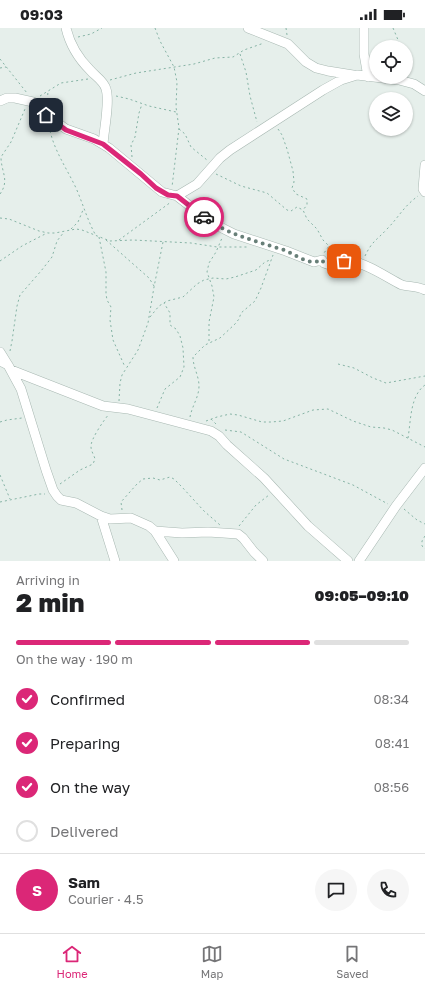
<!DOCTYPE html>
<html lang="en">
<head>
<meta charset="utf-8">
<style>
  :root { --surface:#fff; --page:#f6f6f6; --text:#202124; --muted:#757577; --line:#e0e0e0; --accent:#db2777 }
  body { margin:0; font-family:"Golos Text",sans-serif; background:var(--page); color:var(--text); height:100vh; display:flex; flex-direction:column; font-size:15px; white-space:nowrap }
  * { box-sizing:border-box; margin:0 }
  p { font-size:13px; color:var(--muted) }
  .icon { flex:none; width:22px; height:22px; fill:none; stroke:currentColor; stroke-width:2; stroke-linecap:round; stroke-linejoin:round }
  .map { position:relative; height:533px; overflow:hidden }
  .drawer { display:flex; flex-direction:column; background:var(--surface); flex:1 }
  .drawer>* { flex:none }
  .buttons { position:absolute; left:369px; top:12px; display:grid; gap:8px }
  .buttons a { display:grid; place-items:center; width:44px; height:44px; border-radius:50%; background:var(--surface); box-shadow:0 1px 3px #0004; font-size:20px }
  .pin { position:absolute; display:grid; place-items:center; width:34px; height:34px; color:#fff; margin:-17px; border-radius:8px; box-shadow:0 2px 6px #0006 }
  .courier { position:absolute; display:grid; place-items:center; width:40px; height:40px; margin:-20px; border:3px solid #db2777; border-radius:50%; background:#fff; color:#222; box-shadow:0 1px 5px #0007 }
  .overview em { font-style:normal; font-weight:800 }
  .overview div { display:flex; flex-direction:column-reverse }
  .overview { display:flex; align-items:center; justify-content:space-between; height:68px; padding:0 16px }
  h1 { font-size:26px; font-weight:800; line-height:30px }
  .bar { display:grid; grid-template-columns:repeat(4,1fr); gap:6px 4px; align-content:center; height:48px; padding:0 16px }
  .bar i { height:5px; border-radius:3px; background:var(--line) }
  .bar .active { background:var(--accent) }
  .bar p { grid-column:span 4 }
  .line { display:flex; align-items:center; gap:10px; padding:0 16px; border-top:1px solid var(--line) }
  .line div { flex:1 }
  .round { display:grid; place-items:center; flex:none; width:42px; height:42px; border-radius:21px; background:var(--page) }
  ol { padding:0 16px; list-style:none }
  li { display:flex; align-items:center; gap:12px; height:44px }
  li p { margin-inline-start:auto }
  li .icon { padding:4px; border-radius:50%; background:var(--accent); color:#fff; stroke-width:4 }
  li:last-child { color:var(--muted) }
  li i { width:22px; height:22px; border:2px solid var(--line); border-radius:50% }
  .status { display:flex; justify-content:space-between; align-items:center; height:28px; padding:0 20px; background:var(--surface); direction:ltr }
  .status svg { height:11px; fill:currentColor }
  .menu { display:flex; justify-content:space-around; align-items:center; height:56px; border-top:1px solid var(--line); background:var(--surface); font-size:11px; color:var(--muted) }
  .menu a { display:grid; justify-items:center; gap:2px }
  .menu .active { color:var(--accent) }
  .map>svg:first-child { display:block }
</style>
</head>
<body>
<div class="status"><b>09:03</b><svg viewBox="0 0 49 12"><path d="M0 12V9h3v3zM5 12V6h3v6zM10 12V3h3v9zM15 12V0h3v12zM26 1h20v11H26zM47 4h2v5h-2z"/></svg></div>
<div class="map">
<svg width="425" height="533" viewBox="0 0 425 533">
  <rect width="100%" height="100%" fill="#e6efeb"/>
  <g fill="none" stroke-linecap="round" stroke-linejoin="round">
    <g stroke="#a8b8b2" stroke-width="10">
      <path id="minor" d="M66,0C70,17 78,30 90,42C95,48 104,53 106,61C110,73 104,102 103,116
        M248,0L288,16L306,34L316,40L328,43L353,47
        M364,0V26L368,49
        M0,73L7,70H15L33,74L47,87L66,101L94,111L109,120L162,164L177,168L197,156L220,130L230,122L323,62L341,52L357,47L399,52L414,56L425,63
        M425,137L423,161L425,164
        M177,168L208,192L224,201L234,206L286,223L314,234L322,232L324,235C334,240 341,232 351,233C366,235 388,250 402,257C410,259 417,258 425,262
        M0,324L8,337
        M0,333L8,337L21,361L46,442L53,462L57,468L61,472L76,475L101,488L110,491L131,490L149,498L155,503L174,533
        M11,342L103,378L128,381L211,403L219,408L227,417L264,450L308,498L348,533
        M101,488L115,533
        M155,503L182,505L208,504L238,506L243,510L254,524L263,533
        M359,533L396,478L425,440"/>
    </g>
    <path stroke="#86b3a5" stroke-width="1" stroke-dasharray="2 3" stroke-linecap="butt" d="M155,0L160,13L174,39L177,54L176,79L179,100L172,159
      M286,0L287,7
      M393,0L401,19
      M78,9L91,6L102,0
      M240,26L246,44L250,68L257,94
      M0,31L27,65
      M0,40L6,39
      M110,52L136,45L194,36L215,30L233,29L244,22L264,15
      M40,68L61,55L88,51
      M116,68L129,71L149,78L176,84
      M47,77L48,63
      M49,98C53,121 66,139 76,160C83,176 87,191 95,206
      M179,101L185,106L191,119L207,132
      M278,101L282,107L287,121L293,143L294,154L292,160L296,166L307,171V177L303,182L307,191L317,201L323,212L329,218L324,225
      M132,129L131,117L135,109L139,85L142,76
      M216,146L241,158L267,165L287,182L291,183L297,179L303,182
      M0,166C10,152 1,144 1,129L11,114L25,81
      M0,190L9,191L39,203L48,205H55L76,201L82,202L110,213L133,212L191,215L217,219H248
      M71,201L78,194L83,182
      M99,209L106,244V266L107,272L111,279L110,292L113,312L125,339
      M106,212L149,250L154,258
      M119,212L171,174
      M365,228C372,213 377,212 387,201C399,189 403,179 418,168
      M0,233L22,218L47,205
      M150,289L159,278L167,273L183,269L197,256L204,252L213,250L226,251L235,249L256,242L265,234L270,232
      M209,313V294L214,269L212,258L207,244L209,235L216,224L222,210
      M10,323L12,313L17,278L20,267L41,243L52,229L57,213L64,204
      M338,336L354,340L373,350L386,355L425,348
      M119,373L120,355L122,347L138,322L148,295L154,259L163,214
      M157,380L165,361L180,349L184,339L183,320L180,308L176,301L170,297V285L164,275
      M190,389C192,378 199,369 199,358C199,348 193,339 193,329L205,317L220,310L235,296L239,291L241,285L255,273L261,260L273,227
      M211,391L217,397
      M206,393L217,389L230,386L238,387L262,394H271L283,393L313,382L328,381L353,393L371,399L384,400L392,402L425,419
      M0,394L7,392L22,390
      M225,402L241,404L284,431L353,457L388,476
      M408,410C411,392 410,368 425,357
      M0,447L10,471
      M60,456L80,442L93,436L95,431C94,427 91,423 91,419C90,412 104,392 109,386
      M0,474L39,466H45
      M404,481L417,492L425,496
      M122,482L121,474L137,456L143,451L153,450L160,452L170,449L174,451L182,459L204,483L220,497
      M239,498L256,477L269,467
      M425,508L422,513V518L425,521"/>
    <use href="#minor" stroke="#fff" stroke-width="9"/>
  </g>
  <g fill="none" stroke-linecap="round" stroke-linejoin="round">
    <path stroke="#687f78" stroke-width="4" stroke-dasharray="0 7.2" d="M204,189C228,207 256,213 284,222C294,226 303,233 313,234C316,234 319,233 322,232L324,235L331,237L344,233"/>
    <path stroke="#db2777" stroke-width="5" d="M46,87L66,102L103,116L141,146L156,160L168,167L177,168L204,189"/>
  </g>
</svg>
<div class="buttons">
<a><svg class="icon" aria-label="locate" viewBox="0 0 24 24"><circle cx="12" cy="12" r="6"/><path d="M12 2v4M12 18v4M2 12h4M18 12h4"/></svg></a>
<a><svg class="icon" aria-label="layers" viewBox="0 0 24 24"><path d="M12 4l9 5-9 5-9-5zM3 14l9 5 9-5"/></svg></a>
</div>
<div class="pin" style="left:344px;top:233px;background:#ea580c"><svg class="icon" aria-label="bag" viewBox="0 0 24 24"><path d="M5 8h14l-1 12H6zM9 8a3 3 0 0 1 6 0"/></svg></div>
<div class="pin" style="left:46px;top:87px;background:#1f2937"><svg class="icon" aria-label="home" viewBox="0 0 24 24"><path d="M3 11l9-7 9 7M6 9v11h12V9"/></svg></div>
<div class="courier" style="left:204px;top:189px"><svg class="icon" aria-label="car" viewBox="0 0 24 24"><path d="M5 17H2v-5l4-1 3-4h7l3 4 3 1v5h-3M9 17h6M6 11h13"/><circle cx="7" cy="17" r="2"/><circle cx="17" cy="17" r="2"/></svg></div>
</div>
<section class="drawer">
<div class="overview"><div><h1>2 min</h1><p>Arriving in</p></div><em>09:05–09:10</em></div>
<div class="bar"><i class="active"></i><i class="active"></i><i class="active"></i><i></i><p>On the way · 190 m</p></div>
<ol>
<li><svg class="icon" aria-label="check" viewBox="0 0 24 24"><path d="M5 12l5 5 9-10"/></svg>Confirmed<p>08:34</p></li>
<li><svg class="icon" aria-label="check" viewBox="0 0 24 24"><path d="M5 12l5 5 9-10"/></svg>Preparing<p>08:41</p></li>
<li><svg class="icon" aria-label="check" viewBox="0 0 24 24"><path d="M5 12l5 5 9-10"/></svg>On the way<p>08:56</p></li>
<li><i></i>Delivered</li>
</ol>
<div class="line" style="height:72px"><b class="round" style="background:var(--accent);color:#fff">S</b><div><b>Sam</b><p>Courier · 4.5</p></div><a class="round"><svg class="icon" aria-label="chat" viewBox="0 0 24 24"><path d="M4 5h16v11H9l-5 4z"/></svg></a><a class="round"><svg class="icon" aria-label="phone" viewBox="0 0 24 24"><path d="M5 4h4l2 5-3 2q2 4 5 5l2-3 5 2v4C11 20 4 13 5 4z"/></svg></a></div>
</section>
<nav class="menu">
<a class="active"><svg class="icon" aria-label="home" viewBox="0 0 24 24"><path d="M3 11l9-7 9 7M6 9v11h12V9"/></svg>Home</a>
<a><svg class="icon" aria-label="map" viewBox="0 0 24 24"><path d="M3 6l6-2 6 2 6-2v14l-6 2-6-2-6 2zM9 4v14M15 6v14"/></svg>Map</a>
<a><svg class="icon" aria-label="saved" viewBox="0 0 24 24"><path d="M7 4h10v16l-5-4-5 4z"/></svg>Saved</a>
</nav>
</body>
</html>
